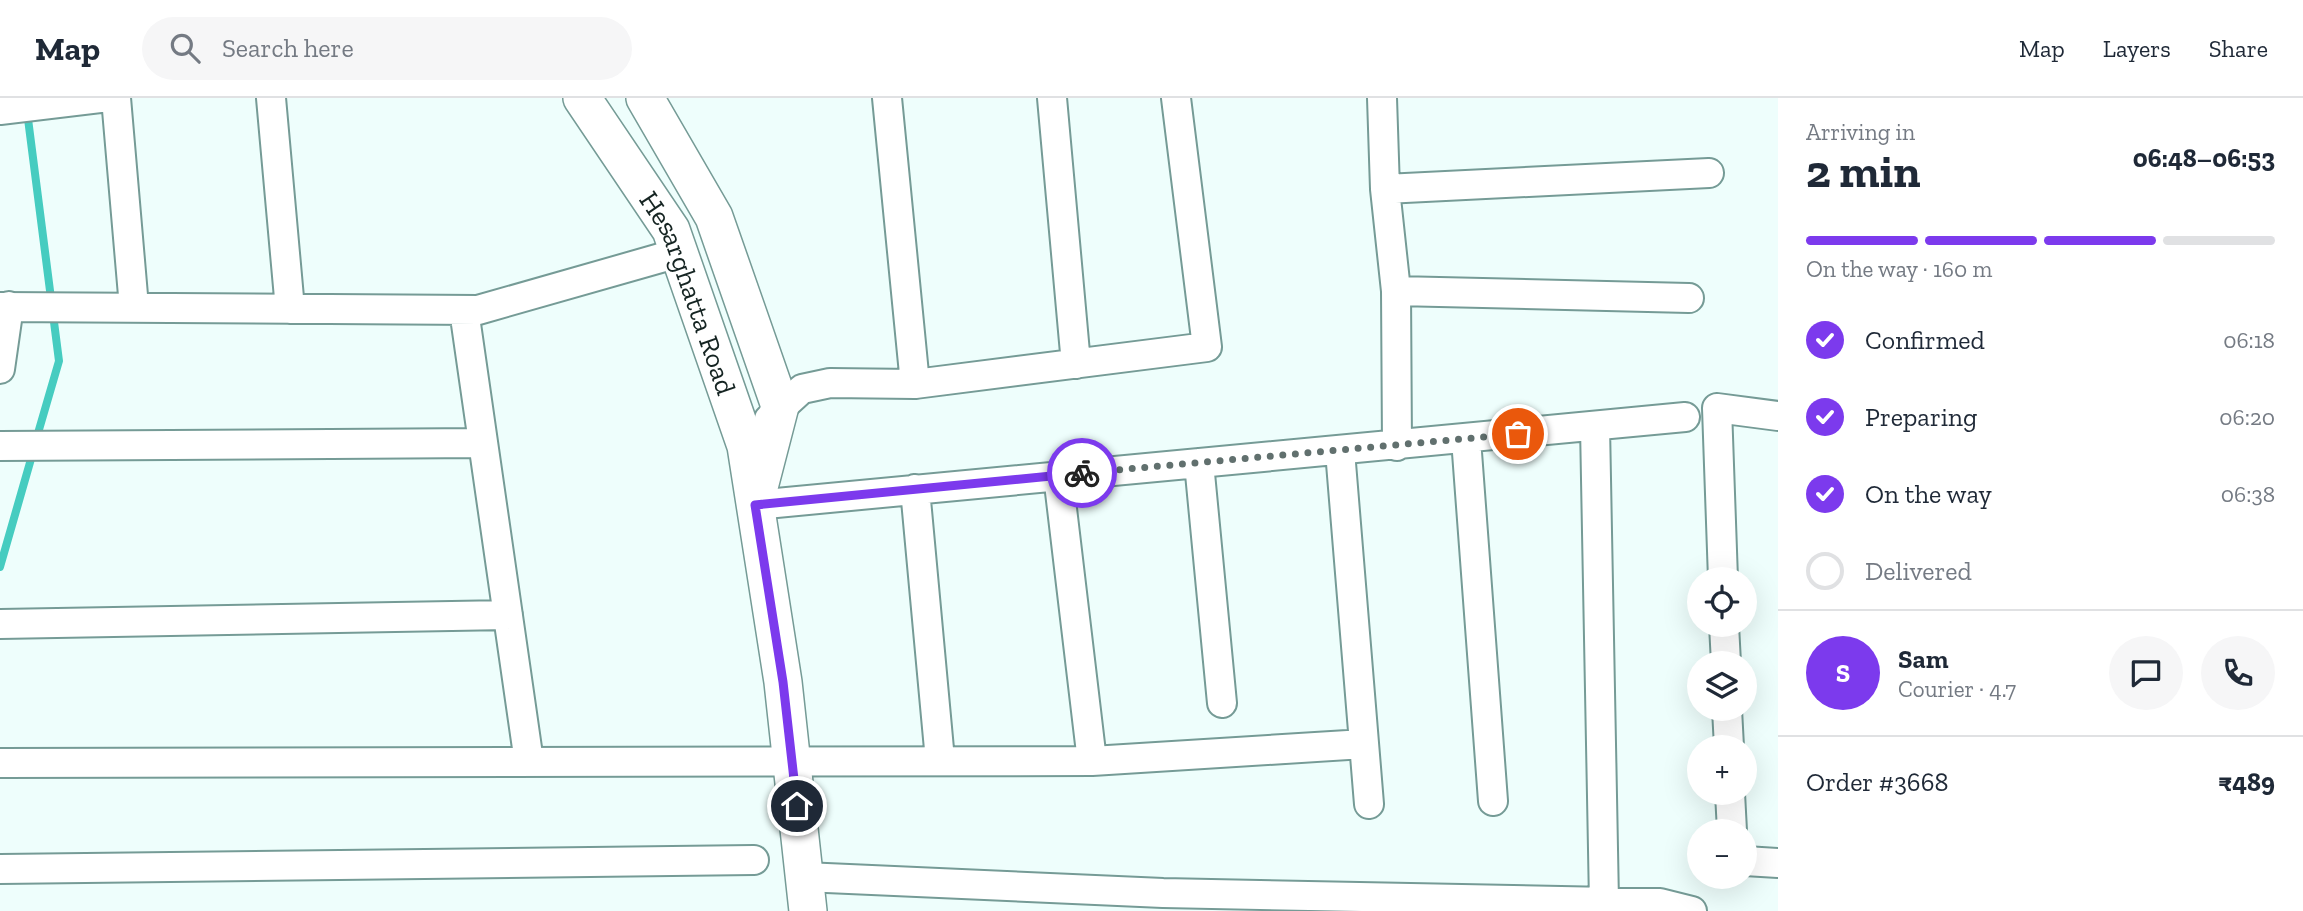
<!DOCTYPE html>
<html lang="en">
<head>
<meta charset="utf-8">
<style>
  :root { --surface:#fff; --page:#f6f6f7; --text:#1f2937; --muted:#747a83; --line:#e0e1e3; --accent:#7c3aed }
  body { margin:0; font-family:"Zilla Slab",serif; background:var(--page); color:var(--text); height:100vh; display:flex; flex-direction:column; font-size:26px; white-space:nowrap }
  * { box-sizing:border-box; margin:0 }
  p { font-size:23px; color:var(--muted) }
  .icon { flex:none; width:38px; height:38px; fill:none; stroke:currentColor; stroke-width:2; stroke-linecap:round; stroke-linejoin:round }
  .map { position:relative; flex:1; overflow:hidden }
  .sheet { display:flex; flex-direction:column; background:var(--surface); width:525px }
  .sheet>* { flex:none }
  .tools { position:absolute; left:1687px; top:469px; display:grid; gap:14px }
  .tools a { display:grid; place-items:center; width:70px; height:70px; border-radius:50%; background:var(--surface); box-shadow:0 7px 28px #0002; font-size:35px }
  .pin { position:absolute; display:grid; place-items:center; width:60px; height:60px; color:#fff; margin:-30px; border:4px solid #fff; border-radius:50%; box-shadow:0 2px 7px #0007 }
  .courier { position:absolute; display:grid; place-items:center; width:70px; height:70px; margin:-35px; border:5px solid #7c3aed; border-radius:50%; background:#fff; color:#222; box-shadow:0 2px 9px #0007 }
  .summary em { font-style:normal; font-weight:800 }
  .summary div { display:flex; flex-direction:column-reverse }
  .summary { display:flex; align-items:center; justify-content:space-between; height:119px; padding:0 28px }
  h1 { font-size:46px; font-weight:800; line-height:52px }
  .bar { display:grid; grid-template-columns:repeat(4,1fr); gap:10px 7px; align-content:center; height:84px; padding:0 28px }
  .bar i { height:9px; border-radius:5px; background:var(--line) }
  .bar .on { background:var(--accent) }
  .bar p { grid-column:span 4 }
  .line { display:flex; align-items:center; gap:18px; padding:0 28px; border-top:2px solid var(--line) }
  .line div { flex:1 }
  .round { display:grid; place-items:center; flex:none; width:74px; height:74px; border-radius:37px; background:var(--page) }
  ol { padding:0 28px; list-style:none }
  li { display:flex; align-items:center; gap:21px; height:77px }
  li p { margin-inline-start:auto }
  li .icon { padding:7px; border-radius:50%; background:var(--accent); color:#fff; stroke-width:4 }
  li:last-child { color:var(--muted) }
  li i { width:38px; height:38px; border:4px solid var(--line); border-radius:50% }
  header { display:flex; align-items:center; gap:42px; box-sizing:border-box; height:98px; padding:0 35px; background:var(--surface); border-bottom:2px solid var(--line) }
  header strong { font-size:33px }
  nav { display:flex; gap:38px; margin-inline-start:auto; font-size:24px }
  .search { width:490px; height:63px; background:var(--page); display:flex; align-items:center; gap:18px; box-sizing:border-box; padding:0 24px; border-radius:38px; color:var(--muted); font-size:26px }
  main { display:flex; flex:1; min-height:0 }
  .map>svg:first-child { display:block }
</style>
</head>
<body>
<header>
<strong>Map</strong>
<div class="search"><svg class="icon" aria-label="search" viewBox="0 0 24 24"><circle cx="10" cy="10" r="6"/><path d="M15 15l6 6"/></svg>Search here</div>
<nav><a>Map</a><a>Layers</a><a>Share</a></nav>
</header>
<main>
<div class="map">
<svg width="1778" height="813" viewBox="0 0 1778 813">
  <rect width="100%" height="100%" fill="#eefefc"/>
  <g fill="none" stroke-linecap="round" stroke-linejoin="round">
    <path stroke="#46ccc0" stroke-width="8" d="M27,13L59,263L36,342
      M0,469L33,354"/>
    <g stroke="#759b96" stroke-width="32">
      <path id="minor" d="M116,0L134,209
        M271,0L290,211
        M887,0L915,286
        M1052,0L1076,266
        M1382,0L1385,91L1396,193L1397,348
        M0,12L100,0
        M1385,91L1709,75
        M1396,193L1689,200
        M0,209L478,212L671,157
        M464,212L529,664
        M0,271L9,208
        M769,321L802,291L830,285L915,286L1207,249L1176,0
        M1595,328L1604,804
        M1466,341L1493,703
        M0,348L483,345
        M1340,353L1369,706
        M1199,365L1222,605
        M1058,377L1092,663
        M915,391L940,662
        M755,407L1685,319
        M1723,481L1717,310L1778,318
        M0,526L508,517
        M1724,527L1726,565
        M1727,611L1729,649
        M0,665L1092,663L1364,646
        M1730,695L1732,733
        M1745,763L1778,765
        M0,771L754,762
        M804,779L1163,795L1660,805L1692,813"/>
    </g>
    <g stroke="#759b96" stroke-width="40">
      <g id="major">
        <path id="s1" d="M582,0L671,132L746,348L783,584L808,813"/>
        <path d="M645,0L714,119L780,308L758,393"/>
      </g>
    </g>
    <use href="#minor" stroke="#fff" stroke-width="28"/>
    <use href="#major" stroke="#fff" stroke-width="37"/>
  </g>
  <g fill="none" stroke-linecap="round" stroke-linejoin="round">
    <path stroke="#61706e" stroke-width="7" stroke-dasharray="0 12.6" d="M1082,375L1518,336"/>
    <path stroke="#7c3aed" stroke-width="9" d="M797,708L783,584L755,407L1082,375"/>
  </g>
  <g text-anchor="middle" stroke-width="5" stroke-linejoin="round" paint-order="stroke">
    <g font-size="28" fill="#152422" stroke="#fff">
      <text dy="10" stroke="none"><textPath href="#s1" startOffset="224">Hesarghatta Road</textPath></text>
    </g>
  </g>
</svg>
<div class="tools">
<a><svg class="icon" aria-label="locate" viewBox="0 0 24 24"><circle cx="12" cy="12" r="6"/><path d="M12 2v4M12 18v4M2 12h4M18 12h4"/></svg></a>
<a><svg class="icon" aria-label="layers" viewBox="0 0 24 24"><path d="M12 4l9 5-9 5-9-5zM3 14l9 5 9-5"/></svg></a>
<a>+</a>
<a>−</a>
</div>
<div class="pin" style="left:1518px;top:336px;background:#ea580c"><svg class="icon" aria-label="bag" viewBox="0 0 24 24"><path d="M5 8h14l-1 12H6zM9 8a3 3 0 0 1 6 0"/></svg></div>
<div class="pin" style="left:797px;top:708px;background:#1f2937"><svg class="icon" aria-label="home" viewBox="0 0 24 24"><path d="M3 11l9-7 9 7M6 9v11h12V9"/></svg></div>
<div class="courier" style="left:1082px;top:375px"><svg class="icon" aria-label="bike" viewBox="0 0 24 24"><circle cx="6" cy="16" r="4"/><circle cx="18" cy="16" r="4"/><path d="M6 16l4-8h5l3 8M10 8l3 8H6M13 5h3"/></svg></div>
</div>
<section class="sheet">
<div class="summary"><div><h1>2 min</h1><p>Arriving in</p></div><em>06:48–06:53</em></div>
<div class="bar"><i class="on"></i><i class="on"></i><i class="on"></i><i></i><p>On the way · 160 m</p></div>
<ol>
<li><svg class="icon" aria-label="check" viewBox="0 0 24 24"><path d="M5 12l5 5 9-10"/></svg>Confirmed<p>06:18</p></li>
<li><svg class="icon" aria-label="check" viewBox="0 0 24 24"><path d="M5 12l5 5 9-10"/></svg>Preparing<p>06:20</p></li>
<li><svg class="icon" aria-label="check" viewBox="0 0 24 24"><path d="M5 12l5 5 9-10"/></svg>On the way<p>06:38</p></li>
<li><i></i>Delivered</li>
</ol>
<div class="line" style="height:126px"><b class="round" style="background:var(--accent);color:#fff">S</b><div><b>Sam</b><p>Courier · 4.7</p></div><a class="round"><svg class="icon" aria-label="chat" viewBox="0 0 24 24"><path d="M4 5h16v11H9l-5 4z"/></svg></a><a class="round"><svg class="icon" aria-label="phone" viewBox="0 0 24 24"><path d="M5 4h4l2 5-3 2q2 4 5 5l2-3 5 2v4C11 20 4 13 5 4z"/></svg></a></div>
<div class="line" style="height:91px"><div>Order #3668</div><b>₹489</b></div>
</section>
</main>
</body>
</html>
